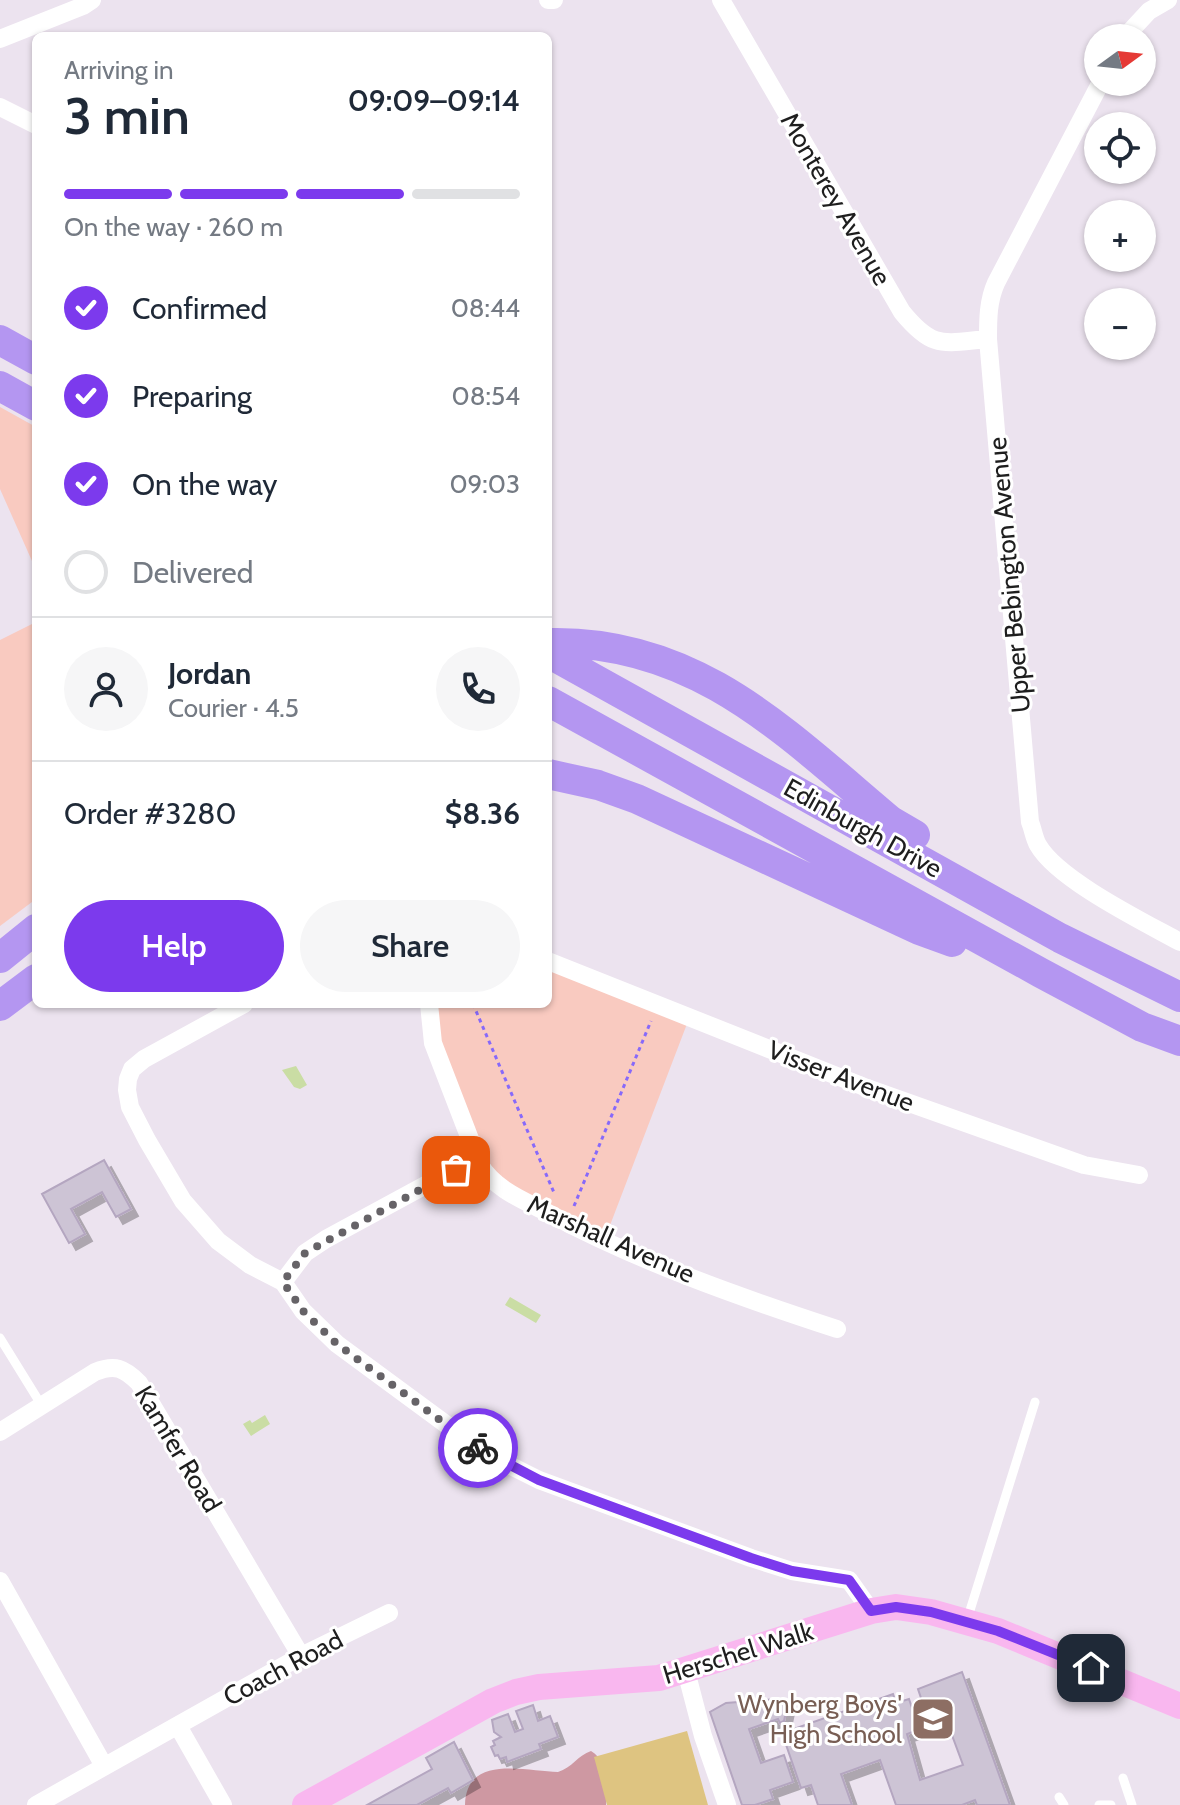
<!DOCTYPE html>
<html lang="en">
<head>
<meta charset="utf-8">
<style>
  :root { --surface:#fff; --page:#f6f6f7; --text:#1f2937; --muted:#747a83; --line:#e0e1e3; --accent:#7c3aed }
  body { margin:0; font-family:Cabin,sans-serif; background:var(--page); color:var(--text); height:100vh; display:flex; flex-direction:column; font-size:30px; white-space:nowrap }
  * { box-sizing:border-box; margin:0 }
  p { font-size:26px; color:var(--muted) }
  .icon { flex:none; width:44px; height:44px; fill:none; stroke:currentColor; stroke-width:2; stroke-linecap:round; stroke-linejoin:round }
  .map { position:relative; flex:1; overflow:hidden }
  .side { position:absolute; left:32px; top:32px; width:520px; height:976px; display:flex; flex-direction:column; background:var(--surface); border-radius:12px; box-shadow:0 2px 6px #0004 }
  .side>* { flex:none }
  .needle { width:52px; rotate:75deg }
  .buttons { position:absolute; left:1084px; top:24px; display:grid; gap:16px }
  .buttons a { display:grid; place-items:center; width:72px; height:72px; border-radius:50%; background:var(--surface); box-shadow:0 2px 6px #0004; font-size:40px }
  .pin { position:absolute; display:grid; place-items:center; width:68px; height:68px; color:#fff; margin:-34px; border-radius:16px; box-shadow:0 4px 12px #0006 }
  .courier { position:absolute; display:grid; place-items:center; width:80px; height:80px; margin:-40px; border:6px solid #7c3aed; border-radius:50%; background:#fff; color:#222; box-shadow:0 2px 10px #0007 }
  .headline em { font-style:normal; font-weight:600 }
  .headline div { display:flex; flex-direction:column-reverse }
  .headline { display:flex; align-items:center; justify-content:space-between; height:136px; padding:0 32px }
  h1 { font-size:52px; font-weight:600; line-height:60px }
  .bar { display:grid; grid-template-columns:repeat(4,1fr); gap:12px 8px; align-content:center; height:96px; padding:0 32px }
  .bar i { height:10px; border-radius:6px; background:var(--line) }
  .bar .current { background:var(--accent) }
  .bar p { grid-column:span 4 }
  .line { display:flex; align-items:center; gap:20px; padding:0 32px; border-top:2px solid var(--line) }
  .line div { flex:1 }
  .round { display:grid; place-items:center; flex:none; width:84px; height:84px; border-radius:42px; background:var(--page) }
  ol { padding:0 32px; list-style:none }
  li { display:flex; align-items:center; gap:24px; height:88px }
  li p { margin-inline-start:auto }
  li .icon { padding:8px; border-radius:50%; background:var(--accent); color:#fff; stroke-width:4 }
  li:last-child { color:var(--muted) }
  li i { width:44px; height:44px; border:4px solid var(--line); border-radius:50% }
  .primary-button { display:flex; gap:16px; margin-top:auto; padding:16px 32px }
  .primary-button a { flex:1; height:92px; border-radius:48px; background:var(--accent); color:#fff; font-size:32px; font-weight:600; line-height:92px; text-align:center }
  .primary-button a+a { background:var(--page); color:var(--text) }
  .map>svg:first-child { display:block }
</style>
</head>
<body>
<div class="map">
<svg width="1180" height="1805" viewBox="0 0 1180 1805">
  <defs>
    <filter id="shadow"><feDropShadow dx="7" dy="7" stdDeviation="0" flood-color="#0004"/></filter>
  </defs>
  <rect width="100%" height="100%" fill="#ece3ef"/>
  <path fill="#ce98a2" d="M591,1751C609,1762 607,1787 606,1805H465C466,1753 528,1772 558,1772C572,1768 578,1755 591,1751Z"/>
  <path fill="#f9cac0" d="M0,407L36,427V570L0,489Z
    M36,622V899L0,926V640Z
    M548,961L690,1016L604,1241L497,1189L431,1017L432,1004H548Z"/>
  <path fill="#dec481" d="M687,1731L708,1805H607L594,1757Z"/>
  <path fill="#cadda4" d="M296,1066L307,1085L300,1089L294,1087L282,1070Z
    M510,1297L541,1315L536,1323L505,1305Z
    M265,1415L270,1424L251,1436L243,1424L250,1420L252,1423Z"/>
  <path fill="#cdc4d5" stroke="#b4a6c0" stroke-width="2" fill-rule="evenodd" filter="url(#shadow)" d="M104,1160L131,1209L116,1217L102,1192L71,1209L85,1234L69,1243L42,1194Z
    M962,1672L1010,1805H977L975,1800L962,1805H896L880,1760L841,1774L852,1805H818L811,1785L801,1788L782,1733L893,1694L896,1703L909,1699L912,1708L923,1704L918,1689ZM943,1711L963,1765L920,1780L907,1734L920,1729L917,1720Z
    M777,1699L787,1707L784,1721L780,1723L778,1719L749,1729L761,1763L784,1755L793,1782L770,1790L773,1799L755,1805H742L710,1712L726,1703Z
    M533,1705L538,1721L550,1716L558,1737L539,1744L541,1749L507,1762L506,1757L500,1759L498,1755L495,1756L491,1747L495,1745L493,1741L501,1737L494,1732L492,1720L508,1714L515,1732L523,1729L516,1711Z
    M454,1742L473,1780L451,1793L448,1788L417,1805H367L432,1769L426,1758Z"/>
  <g fill="none" stroke-linecap="round" stroke-linejoin="round">
    <path stroke="#8769fa" stroke-width="3" stroke-dasharray="4 4" stroke-linecap="butt" d="M473,1004L555,1195
      M574,1206L651,1021"/>
    <path stroke="#fff" stroke-width="9" d="M0,1338L42,1406
      M967,1620L1035,1402
      M1123,1778L1132,1805
      M1059,1797L1064,1805
      M1099,1805H1111"/>
    <path stroke="#fff" stroke-width="18" d="M548,0H554
      M721,0L902,312C933,350 943,343 988,339
      M1124,38L1149,11L1168,0
      M0,39L83,6L92,0
      M1101,82L996,283C988,301 988,319 988,339L1030,822C1033,829 1034,838 1038,845C1058,880 1144,922 1180,942
      M0,107L36,125
      M548,961L867,1088L1084,1165L1139,1175
      M244,1004L144,1059L132,1069L128,1079L127,1090L130,1107L147,1140L183,1201L218,1241L250,1265L283,1282L303,1311L337,1344L485,1453L539,1480L751,1558L792,1571L849,1580L871,1611
      M429,1004L433,1043L480,1165
      M283,1282L305,1253L326,1239L444,1175L480,1165C496,1190 523,1200 548,1213C640,1262 739,1297 837,1329
      M0,1432L95,1372C115,1364 124,1368 139,1383L301,1656
      M0,1581L104,1766
      M686,1671L703,1736L727,1805
      M178,1726L223,1805
      M36,1805L301,1656L389,1613"/>
    <path stroke="#f9b7ef" stroke-width="26" d="M305,1805L493,1701L516,1692L539,1687L659,1678L871,1611L896,1607L931,1612L998,1631L1180,1706"/>
    <path stroke="#b496f1" stroke-width="30" d="M0,340L36,360
      M0,386L36,406
      M548,643C696,639 786,733 891,821L915,835
      M548,653L1060,938L1180,997
      M548,701L1041,973L1142,1027L1180,1041
      M548,774L598,785L637,799L919,930L952,942
      M0,958L36,929
      M0,1006L36,979"/>
  </g>
  <g fill="none" stroke-linecap="round" stroke-linejoin="round">
    <path stroke="#666367" stroke-width="8" stroke-dasharray="0 14.4" d="M456,1170L305,1253L283,1282L303,1311L337,1344L478,1448"/>
    <path stroke="#7c3aed" stroke-width="10" d="M478,1448L539,1480L751,1558L792,1571L849,1580L871,1611L896,1607L931,1612L998,1631L1091,1668"/>
  </g>
  <defs>
    <g id="school-square" transform="scale(2.3)"><rect x="-9" y="-9" width="18" height="18" rx="4" fill="#8d6e63" stroke="#fff"/><path d="M0-5L7-2L0 1L-7-2ZM-4 1L0 2.5L4 1V4Q0 6-4 4Z" fill="#fff"/></g>
  </defs>
  <g fill-rule="evenodd">
    <use href="#school-square" x="933" y="1719"/>
  </g>
  <g text-anchor="middle" stroke-width="6" stroke-linejoin="round" paint-order="stroke">
    <g font-size="26" fill="#1e1e1e" stroke="#fff">
      <text transform="translate(836 199) rotate(60)" y="9">Monterey Avenue</text>
      <text transform="translate(1009 575) rotate(-95)" y="9">Upper Bebington Avenue</text>
      <text transform="translate(863 828) rotate(29)" y="9">Edinburgh Drive</text>
      <text transform="translate(841 1076) rotate(21)" y="9">Visser Avenue</text>
      <text transform="translate(611 1239) rotate(24)" y="9">Marshall Avenue</text>
      <text transform="translate(178 1449) rotate(59)" y="9">Kamfer Road</text>
      <text transform="translate(738 1653) rotate(-17)" y="9">Herschel Walk</text>
      <text transform="translate(283 1668) rotate(-28)" y="9">Coach Road</text>
    </g>
    <g font-size="26" fill="#785e54" stroke="#fff" text-anchor="end">
      <text x="902" y="1713">Wynberg Boys'<tspan x="902" dy="30">High School</tspan></text>
    </g>
  </g>
</svg>
<div class="buttons">
<a><svg class="needle" viewBox="-14 -14 28 28"><path d="M0-13l5 13h-10z" fill="#e53935"/><path d="M0 13l5-13h-10z" fill="#747a83"/></svg></a>
<a><svg class="icon" aria-label="locate" viewBox="0 0 24 24"><circle cx="12" cy="12" r="6"/><path d="M12 2v4M12 18v4M2 12h4M18 12h4"/></svg></a>
<a>+</a>
<a>−</a>
</div>
<div class="pin" style="left:456px;top:1170px;background:#ea580c"><svg class="icon" aria-label="bag" viewBox="0 0 24 24"><path d="M5 8h14l-1 12H6zM9 8a3 3 0 0 1 6 0"/></svg></div>
<div class="pin" style="left:1091px;top:1668px;background:#1f2937"><svg class="icon" aria-label="home" viewBox="0 0 24 24"><path d="M3 11l9-7 9 7M6 9v11h12V9"/></svg></div>
<div class="courier" style="left:478px;top:1448px"><svg class="icon" aria-label="bike" viewBox="0 0 24 24"><circle cx="6" cy="16" r="4"/><circle cx="18" cy="16" r="4"/><path d="M6 16l4-8h5l3 8M10 8l3 8H6M13 5h3"/></svg></div>
<section class="side">
<div class="headline"><div><h1>3 min</h1><p>Arriving in</p></div><em>09:09–09:14</em></div>
<div class="bar"><i class="current"></i><i class="current"></i><i class="current"></i><i></i><p>On the way · 260 m</p></div>
<ol>
<li><svg class="icon" aria-label="check" viewBox="0 0 24 24"><path d="M5 12l5 5 9-10"/></svg>Confirmed<p>08:44</p></li>
<li><svg class="icon" aria-label="check" viewBox="0 0 24 24"><path d="M5 12l5 5 9-10"/></svg>Preparing<p>08:54</p></li>
<li><svg class="icon" aria-label="check" viewBox="0 0 24 24"><path d="M5 12l5 5 9-10"/></svg>On the way<p>09:03</p></li>
<li><i></i>Delivered</li>
</ol>
<div class="line" style="height:144px"><a class="round"><svg class="icon" aria-label="person" viewBox="0 0 24 24"><circle cx="12" cy="8" r="4"/><path d="M4 21q1-7 8-7t8 7"/></svg></a><div><b>Jordan</b><p>Courier · 4.5</p></div><a class="round"><svg class="icon" aria-label="phone" viewBox="0 0 24 24"><path d="M5 4h4l2 5-3 2q2 4 5 5l2-3 5 2v4C11 20 4 13 5 4z"/></svg></a></div>
<div class="line" style="height:104px"><div>Order #3280</div><b>$8.36</b></div>
<div class="primary-button"><a>Help</a><a>Share</a></div>
</section>
</div>
</body>
</html>
